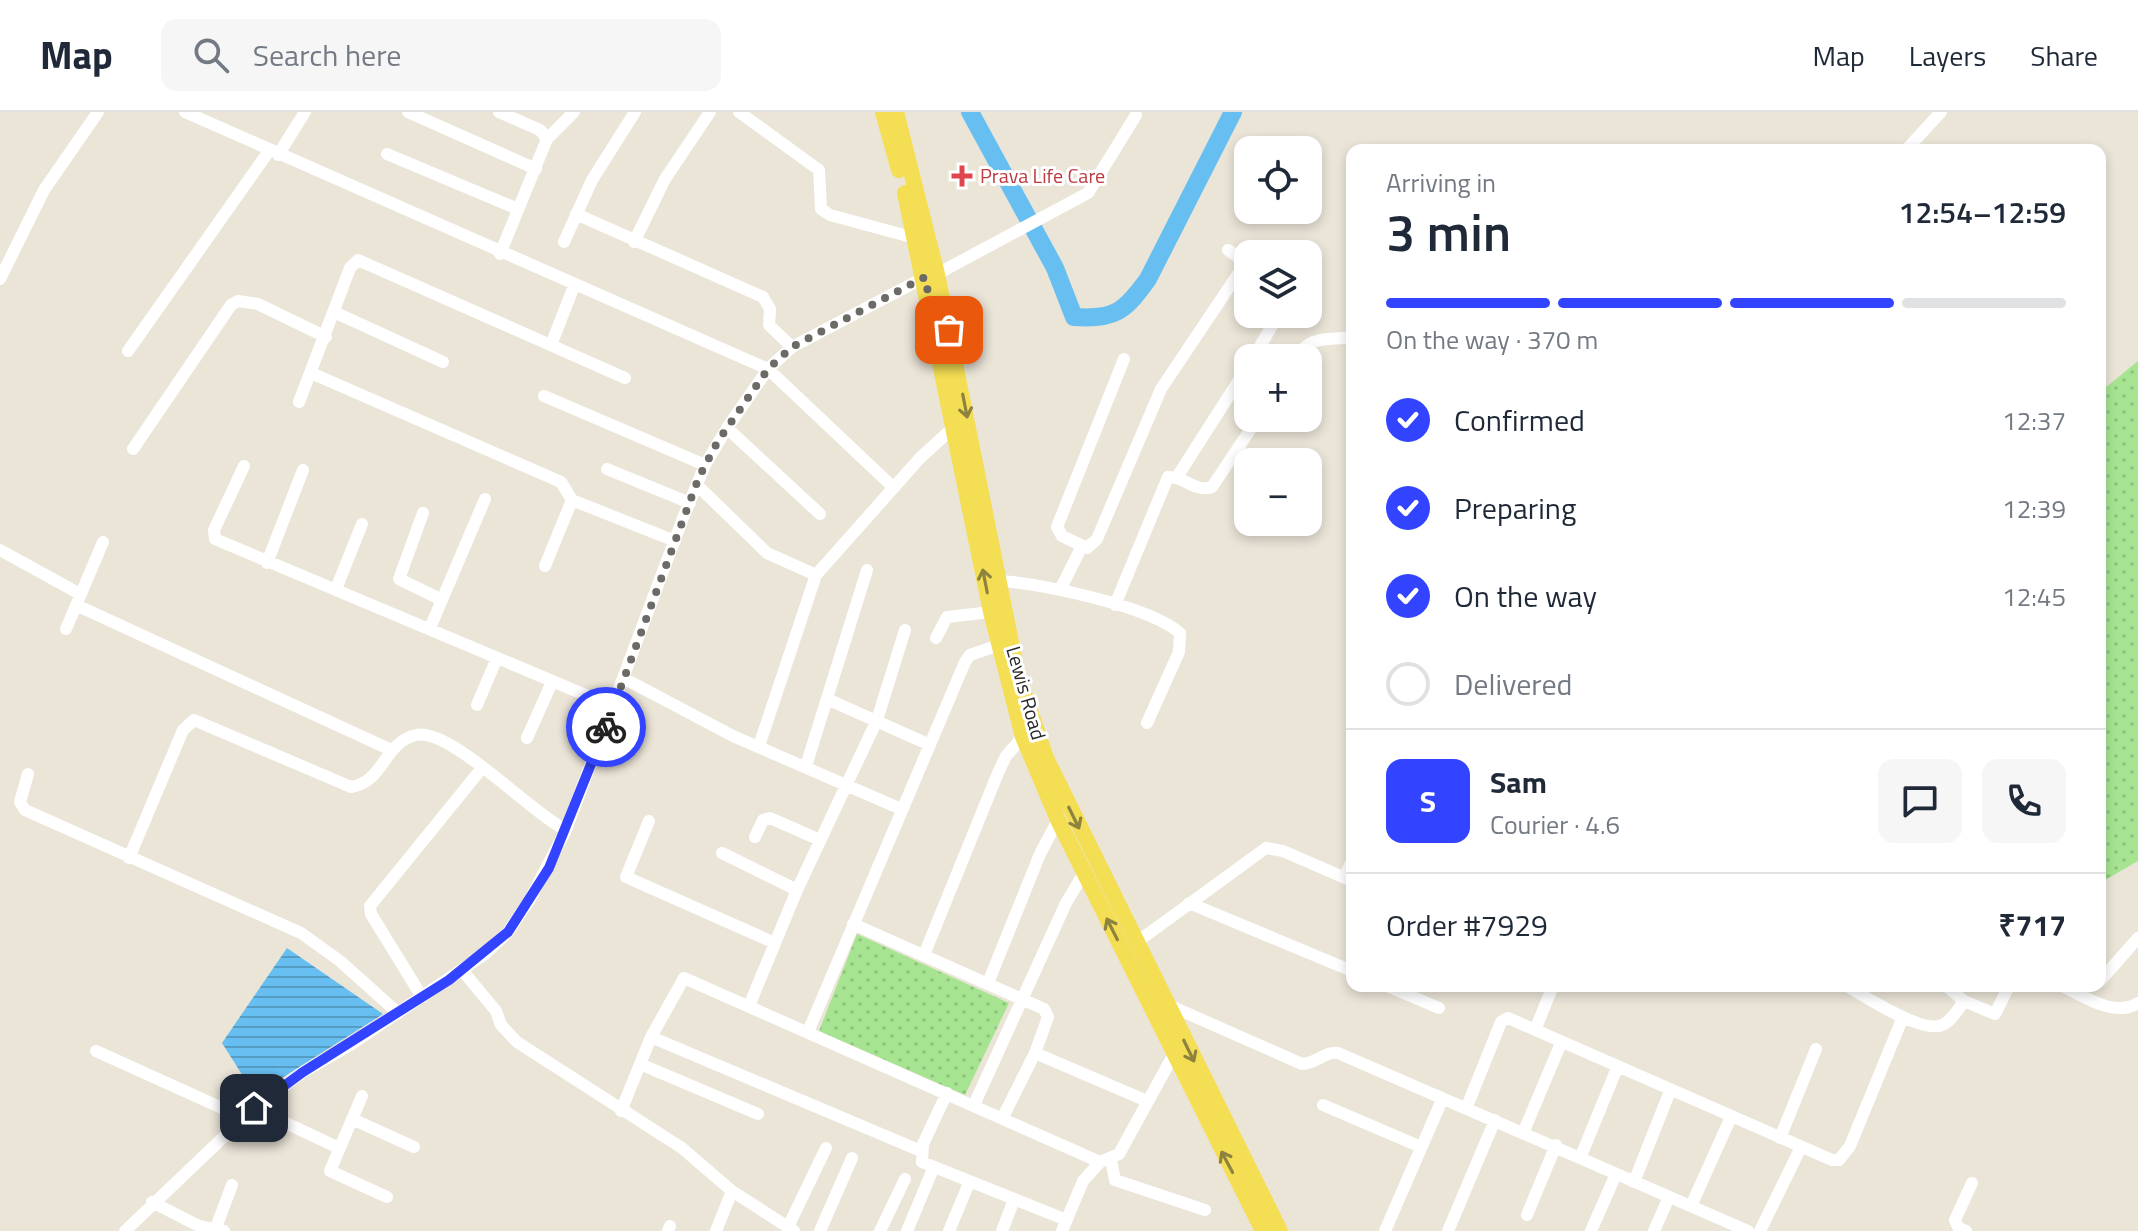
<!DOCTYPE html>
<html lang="en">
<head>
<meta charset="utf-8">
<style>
  :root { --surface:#fff; --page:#f6f6f7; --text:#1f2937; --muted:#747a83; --line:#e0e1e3; --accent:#3244ff }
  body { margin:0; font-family:"Titillium Web",sans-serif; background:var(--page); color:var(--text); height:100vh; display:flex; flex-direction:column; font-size:30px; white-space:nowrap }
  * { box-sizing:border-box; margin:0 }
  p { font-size:26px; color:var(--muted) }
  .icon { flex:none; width:44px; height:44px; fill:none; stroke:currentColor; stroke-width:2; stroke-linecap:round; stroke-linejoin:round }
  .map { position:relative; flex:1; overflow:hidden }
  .details { position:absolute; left:1346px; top:32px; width:760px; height:848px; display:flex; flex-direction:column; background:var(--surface); border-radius:16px; box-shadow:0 4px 12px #0003 }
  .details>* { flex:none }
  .tools { position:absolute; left:1234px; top:24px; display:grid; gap:16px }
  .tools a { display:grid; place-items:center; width:88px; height:88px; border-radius:16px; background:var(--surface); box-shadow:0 4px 12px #0003; font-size:40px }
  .pin { position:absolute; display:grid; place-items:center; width:68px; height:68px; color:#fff; margin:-34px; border-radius:16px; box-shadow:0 4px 12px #0006 }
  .courier { position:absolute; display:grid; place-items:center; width:80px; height:80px; margin:-40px; border:6px solid #3244ff; border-radius:50%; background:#fff; color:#222; box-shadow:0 2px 10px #0007 }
  .head em { font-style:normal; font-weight:600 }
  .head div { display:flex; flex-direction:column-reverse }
  .head { display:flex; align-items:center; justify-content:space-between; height:136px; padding:0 40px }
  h1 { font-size:52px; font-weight:600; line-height:60px }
  .bar { display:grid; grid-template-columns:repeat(4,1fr); gap:12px 8px; align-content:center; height:96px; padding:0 40px }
  .bar i { height:10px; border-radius:6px; background:var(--line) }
  .bar .active { background:var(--accent) }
  .bar p { grid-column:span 4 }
  .line { display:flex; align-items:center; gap:20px; padding:0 40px; border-top:2px solid var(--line) }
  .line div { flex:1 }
  .round { display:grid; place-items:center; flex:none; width:84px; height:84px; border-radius:16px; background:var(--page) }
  ol { padding:0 40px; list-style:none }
  li { display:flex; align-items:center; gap:24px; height:88px }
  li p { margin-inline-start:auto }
  li .icon { padding:8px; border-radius:50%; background:var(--accent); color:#fff; stroke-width:4 }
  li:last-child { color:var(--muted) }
  li i { width:44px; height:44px; border:4px solid var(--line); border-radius:50% }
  header { display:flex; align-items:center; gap:48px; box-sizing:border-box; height:112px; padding:0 40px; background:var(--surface); border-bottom:2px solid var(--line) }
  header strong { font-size:38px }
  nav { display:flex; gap:44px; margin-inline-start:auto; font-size:28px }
  .search { width:560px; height:72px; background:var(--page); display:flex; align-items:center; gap:20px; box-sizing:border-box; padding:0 28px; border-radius:16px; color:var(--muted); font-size:30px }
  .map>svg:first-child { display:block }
</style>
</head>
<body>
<header>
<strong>Map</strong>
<div class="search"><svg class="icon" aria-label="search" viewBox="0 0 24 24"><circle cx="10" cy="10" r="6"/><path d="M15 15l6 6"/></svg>Search here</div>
<nav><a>Map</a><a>Layers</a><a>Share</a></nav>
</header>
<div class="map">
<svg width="2138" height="1119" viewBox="0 0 2138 1119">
  <defs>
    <pattern id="grass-dots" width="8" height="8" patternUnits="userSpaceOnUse" patternTransform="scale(2)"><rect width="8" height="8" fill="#a6e492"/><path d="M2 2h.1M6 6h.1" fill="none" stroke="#8fc47e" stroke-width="1.8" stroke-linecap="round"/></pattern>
    <pattern id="water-rules" width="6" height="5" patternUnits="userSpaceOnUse" patternTransform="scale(2)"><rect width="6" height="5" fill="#67bff1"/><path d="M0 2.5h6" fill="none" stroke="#559bc3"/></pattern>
  </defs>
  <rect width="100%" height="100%" fill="#ebe5d8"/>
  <path fill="url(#grass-dots)" d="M2138,249V749L2100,771V280Z
    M857,822L1009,891L965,983L819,919Z"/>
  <path fill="url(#water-rules)" d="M287,836L383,902L255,983L222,931Z"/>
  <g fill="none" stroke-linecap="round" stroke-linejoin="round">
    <path stroke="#67bff1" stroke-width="18" d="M970,0L1055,156L1074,205C1115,208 1125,199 1148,167L1233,0"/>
    <path stroke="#fff" stroke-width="12" d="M185,0L768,257L894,376
      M408,0L536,57
      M499,0L540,18L547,27L500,142
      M739,0L819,58L821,97L830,103L915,126
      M547,27L574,0
      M1906,38L1941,0
      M387,42L518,97
      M278,43L305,0
      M576,102L763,185L770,197L769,213L792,235
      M564,130L592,68L635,0
      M634,130L665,67L710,0
      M1228,138L1248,152
      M937,162L1088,81L1136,3
      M0,167L44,78L98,0
      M334,200L443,250
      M551,233L574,174
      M128,239L269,39
      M1253,246L1279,202
      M1296,246C1311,222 1327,229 1352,225
      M1124,247L1057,415L1062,424L1087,436L1097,427L1161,277L1246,150
      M311,261L561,370L572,388L545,454
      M544,284L705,353
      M299,290L350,156L358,148L625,266
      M727,316L820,402
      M133,337L231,193L238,189L258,192L326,225
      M244,354L214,418L215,427L614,595
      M607,357L690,391
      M1177,365L1248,254
      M697,373L767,441L816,463
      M572,388L675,429
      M423,401L399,467L442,488
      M0,438L80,482
      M267,451L303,358
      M1001,469C1043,472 1149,494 1180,521L1179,540L1147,611
      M1061,476L1082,434
      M336,477L362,412
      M76,493L389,637
      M1115,493L1168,365C1184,364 1195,381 1212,375L1258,306
      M430,516L485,387
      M66,517L103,430
      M936,526L947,505L991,500
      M625,567L733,624L901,697
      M827,587L930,633
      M477,593L497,546
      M527,626L552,570
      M759,634L816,463L920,346L955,314
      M806,654L867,458
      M28,662L20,690L25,698L301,821L340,849L398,901
      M649,709L626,765L775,831
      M755,725L763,708L770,706L820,728
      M722,741L797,778
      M129,746L183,618L194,608L351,675C385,669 383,631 416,623C450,615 532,702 566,718
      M1345,765L1352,748
      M1189,791L1352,859
      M853,812L1044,897L1048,905L1035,941L1003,1005
      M1137,830L1266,736L1283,739L1352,769
      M924,843L998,661L1006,644L1023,625
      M462,858L496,899L501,913L517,930L682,1036L732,1079L794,1119
      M2100,869L2138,826
      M988,871L1040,742L1058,708
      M1387,874L1439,896
      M1847,874C1865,885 1923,922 1942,913C1952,909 1958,897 1964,889
      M1946,874L1964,889L1995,902L2009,874
      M2062,874C2084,884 2114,906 2138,891
      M422,885L371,802L370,794L482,656
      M1166,892L1302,952C1317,952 1324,939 1338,941L1748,1119
      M749,894L797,778L877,608L905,518
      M1535,918L1553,874
      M808,920L965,550L970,543L999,533
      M651,925L921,1039
      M96,939L244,1006
      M1035,941L1147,989
      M640,952L758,1002
      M947,981L923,1032L922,1050L1064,1107
      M362,984L330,1059L387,1085
      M974,993L1066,791L1084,761
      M1323,993L1421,1035
      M254,996L339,1036
      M1466,997L1501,910L1508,906L1832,1048H1839L1850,1034L1903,905
      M621,999L651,925L684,866L1100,1050
      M352,1007L414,1035
      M1524,1019L1561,931
      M1780,1026L1816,937
      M1581,1044L1617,956
      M1111,1048L1115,1068L1205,1098
      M1634,1070L1670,979
      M152,1090L199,1114L224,1119
      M1691,1094L1731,1005
      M1527,1103L1556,1033
      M788,1115L826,1036
      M215,1118L232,1073
      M125,1119L254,996L303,960L350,933L485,842L508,820L529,789L566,718L683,406L705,353L727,316L768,257L792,235L925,165
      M668,1119L670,1114
      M716,1119L732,1079
      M820,1119L852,1046
      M880,1119L905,1067
      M907,1119L933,1057
      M949,1119L969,1071
      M1002,1119L1014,1088
      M1062,1119L1083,1069L1100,1050L1119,1042L1174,942
      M1385,1119L1442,988
      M1448,1119L1495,1008
      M1591,1119L1616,1062
      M1654,1119L1669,1085
      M1760,1119L1801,1035
      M1966,1119L1958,1115L1955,1108L1972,1071"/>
    <path stroke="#f4de54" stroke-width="16" d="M883,0L899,58
      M896,0L937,162L1017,560L1046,646L1280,1119
      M905,81L991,500L1023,625L1058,708L1263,1119"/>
  </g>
  <defs><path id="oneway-shaft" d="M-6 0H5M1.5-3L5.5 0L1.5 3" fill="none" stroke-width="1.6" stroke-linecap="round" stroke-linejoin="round" transform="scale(2)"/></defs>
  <g stroke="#8e833e">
    <use href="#oneway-shaft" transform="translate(965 294) rotate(79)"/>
    <use href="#oneway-shaft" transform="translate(985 469) rotate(-101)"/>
    <use href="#oneway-shaft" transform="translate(1074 706) rotate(64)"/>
    <use href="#oneway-shaft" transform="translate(1112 817) rotate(-117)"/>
    <use href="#oneway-shaft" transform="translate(1189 939) rotate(64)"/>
    <use href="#oneway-shaft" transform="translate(1227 1050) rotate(-118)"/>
  </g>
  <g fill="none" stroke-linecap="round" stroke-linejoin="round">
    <path stroke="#6c6a66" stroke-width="8" stroke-dasharray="0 14.4" d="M606,615L699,365L718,329L768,257L792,235L925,165L941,248L955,245L949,218"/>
    <path stroke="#3244ff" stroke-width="10" d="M254,996L303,960L449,868L508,820L549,756L606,615"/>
  </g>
  <path fill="#e0444e" stroke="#fff" stroke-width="3" d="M958 52h8v8h8v8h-8v8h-8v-8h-8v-8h8z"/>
  <g text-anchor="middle" stroke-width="6" stroke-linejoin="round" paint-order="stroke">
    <g font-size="20" fill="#be3a42" stroke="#fff" text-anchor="start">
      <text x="980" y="71">Prava Life Care</text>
    </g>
    <g font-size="20" fill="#282828" stroke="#fff">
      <text transform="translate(1026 581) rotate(74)" y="7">Lewis Road</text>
    </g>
  </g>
</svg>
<div class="tools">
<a><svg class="icon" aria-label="locate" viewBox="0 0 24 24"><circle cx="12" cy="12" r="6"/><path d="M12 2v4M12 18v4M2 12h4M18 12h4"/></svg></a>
<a><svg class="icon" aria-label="layers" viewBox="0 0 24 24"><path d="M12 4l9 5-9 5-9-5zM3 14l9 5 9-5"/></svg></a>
<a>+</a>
<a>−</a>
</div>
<div class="pin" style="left:949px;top:218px;background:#ea580c"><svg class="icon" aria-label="bag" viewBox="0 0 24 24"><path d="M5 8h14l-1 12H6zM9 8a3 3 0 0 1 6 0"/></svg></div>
<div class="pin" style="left:254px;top:996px;background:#1f2937"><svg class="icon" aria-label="home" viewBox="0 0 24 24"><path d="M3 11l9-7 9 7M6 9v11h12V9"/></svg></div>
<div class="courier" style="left:606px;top:615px"><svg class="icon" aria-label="bike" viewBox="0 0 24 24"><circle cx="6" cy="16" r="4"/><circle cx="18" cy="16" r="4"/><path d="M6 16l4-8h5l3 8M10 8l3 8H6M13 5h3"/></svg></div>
<section class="details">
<div class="head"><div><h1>3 min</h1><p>Arriving in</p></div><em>12:54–12:59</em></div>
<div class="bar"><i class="active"></i><i class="active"></i><i class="active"></i><i></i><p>On the way · 370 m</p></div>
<ol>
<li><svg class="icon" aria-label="check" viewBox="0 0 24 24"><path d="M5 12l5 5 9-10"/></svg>Confirmed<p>12:37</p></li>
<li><svg class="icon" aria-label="check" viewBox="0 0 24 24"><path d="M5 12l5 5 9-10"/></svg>Preparing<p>12:39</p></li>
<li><svg class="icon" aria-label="check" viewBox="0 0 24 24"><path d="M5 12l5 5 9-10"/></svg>On the way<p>12:45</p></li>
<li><i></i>Delivered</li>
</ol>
<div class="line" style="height:144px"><b class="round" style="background:var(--accent);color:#fff">S</b><div><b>Sam</b><p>Courier · 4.6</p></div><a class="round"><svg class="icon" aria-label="chat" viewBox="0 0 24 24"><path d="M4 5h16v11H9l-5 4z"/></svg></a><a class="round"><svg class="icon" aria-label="phone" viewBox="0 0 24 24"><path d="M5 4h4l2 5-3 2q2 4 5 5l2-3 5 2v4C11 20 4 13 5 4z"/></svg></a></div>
<div class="line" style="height:104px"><div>Order #7929</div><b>₹717</b></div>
</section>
</div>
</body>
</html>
